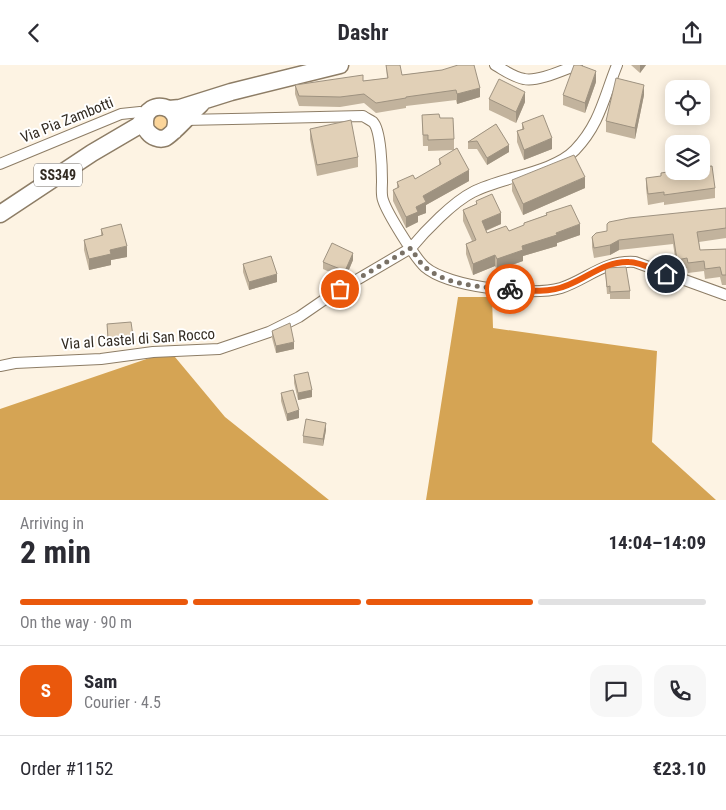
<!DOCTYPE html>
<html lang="en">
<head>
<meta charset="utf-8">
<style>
  :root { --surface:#fff; --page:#f7f7f7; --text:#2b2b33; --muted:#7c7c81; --line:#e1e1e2; --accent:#ea580c }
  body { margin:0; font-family:"Roboto Condensed",sans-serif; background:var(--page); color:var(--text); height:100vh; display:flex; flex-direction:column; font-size:19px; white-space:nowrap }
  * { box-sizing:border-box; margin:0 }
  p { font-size:16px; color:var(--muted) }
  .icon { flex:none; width:28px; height:28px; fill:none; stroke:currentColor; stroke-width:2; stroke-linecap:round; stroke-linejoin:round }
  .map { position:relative; height:435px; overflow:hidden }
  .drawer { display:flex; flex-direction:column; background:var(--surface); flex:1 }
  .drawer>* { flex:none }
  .controls { position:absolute; left:665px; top:15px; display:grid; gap:10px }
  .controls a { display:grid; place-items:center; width:45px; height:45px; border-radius:10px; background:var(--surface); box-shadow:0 2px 12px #0003; font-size:25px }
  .pin { position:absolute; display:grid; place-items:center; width:42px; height:42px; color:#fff; margin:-21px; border:2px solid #fff; border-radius:50%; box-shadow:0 1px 5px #0007 }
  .courier { position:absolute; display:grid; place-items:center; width:50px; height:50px; margin:-25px; border:4px solid #ea580c; border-radius:50%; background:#fff; color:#222; box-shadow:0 1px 6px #0007 }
  .headline em { font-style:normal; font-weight:700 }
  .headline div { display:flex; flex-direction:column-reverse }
  .headline { display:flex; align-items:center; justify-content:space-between; height:85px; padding:0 20px }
  h1 { font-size:32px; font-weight:700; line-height:38px }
  .bar { display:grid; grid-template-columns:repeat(4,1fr); gap:8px 5px; align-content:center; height:60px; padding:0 20px }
  .bar i { height:6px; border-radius:4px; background:var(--line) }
  .bar .on { background:var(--accent) }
  .bar p { grid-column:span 4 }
  .line { display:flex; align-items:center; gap:12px; padding:0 20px; border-top:1px solid var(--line) }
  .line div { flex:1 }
  .round { display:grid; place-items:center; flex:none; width:52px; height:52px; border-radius:15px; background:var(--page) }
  header { display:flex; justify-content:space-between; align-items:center; height:65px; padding:0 20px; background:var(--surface); font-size:22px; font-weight:700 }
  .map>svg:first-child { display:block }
</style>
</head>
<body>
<header><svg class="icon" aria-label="back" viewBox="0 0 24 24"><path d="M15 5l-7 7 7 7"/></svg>Dashr<svg class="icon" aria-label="share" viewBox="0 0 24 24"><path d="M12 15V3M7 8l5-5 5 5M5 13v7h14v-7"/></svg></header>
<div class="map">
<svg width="726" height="435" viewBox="0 0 726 435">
  <rect width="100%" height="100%" fill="#fdf3e3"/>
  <path fill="#fbd59a" d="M166,49L170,60L161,67L152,62L154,50Z"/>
  <path fill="#d5a454" d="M458,232H492L493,263L657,286L652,377L716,435H426Z
    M170,286L225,352L329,435H0V344Z"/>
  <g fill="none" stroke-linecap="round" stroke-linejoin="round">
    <g stroke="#8d7d66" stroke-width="12">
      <path id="minor" d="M495,0C504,5 513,12 524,14C538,17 563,5 577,0
        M184,55L363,51C366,53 370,55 373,57C381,65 382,104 382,116C382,122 381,130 383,135C387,148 415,193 425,202C448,222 532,232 561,223C588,214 604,195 635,197L726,230
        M0,99L121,49L140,47L147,49
        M0,301L15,298L101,294L153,287L219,284L269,267L299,252L331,230L411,183C425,166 453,137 473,127C501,112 553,108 575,85C600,59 604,32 617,0"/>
    </g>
    <g stroke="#8d7d66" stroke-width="19">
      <path id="primary" d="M169,44L180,43L231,27L340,0
        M174,66C185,39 146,33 145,56C145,60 145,64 148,67C152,72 159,75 165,73C171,71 194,45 201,39
        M0,149L92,88L138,61L145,53"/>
    </g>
    <use href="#minor" stroke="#fff" stroke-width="10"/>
    <use href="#primary" stroke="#fff" stroke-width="16"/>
  </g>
  <path fill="#c2b39d" d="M386,0L402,10L442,5L480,32L457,39L456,35L406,41V43L376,48L364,38L340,42L299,41L295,29V20L363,16L387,13Z
    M631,0H646L640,8Z
    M596,17L585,48L563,40V30Z
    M644,30L635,74L606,67V56Z
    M489,34L525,37L516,58L489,45Z
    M422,50L440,53L454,74V85L428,86V81H423Z
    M522,58L552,84L524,95L517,77V66L522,64Z
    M496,59L509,87L487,100L477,84H468V77Z
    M310,64L358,92V102L317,111L310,74Z
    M439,94L469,116L426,140V148L418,151V157L406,163L393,136V125L397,123V117L415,114L439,101Z
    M646,113L715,123V133L664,140V137L648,140L646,123Z
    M512,115L585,123L523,150L512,126Z
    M476,136L501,159L486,166L487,168L509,166L524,161V158L546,150V148L580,170L557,178V181L523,191V196L497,205L495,201L473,210L466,189V179L472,176L463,156V145L476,139Z
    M726,143V173L699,177L700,185L726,184V220H722L720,212L705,214L704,206L688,208L687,203L677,205L673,179L619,185L610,190L594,193L592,182V172Z
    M101,164L127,192L111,195V200L89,205L84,185V175L101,171Z
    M353,195L345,214L323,204V197Z
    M243,199L277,217L249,225L243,207Z
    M605,203L630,226V234H610V229H607Z
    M107,259L133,271V278L108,280Z
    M272,266L294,284L276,288L272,273Z
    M294,310L312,332L298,335L294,318Z
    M281,328L299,353L287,356L281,336Z
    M326,365L323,381L303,378V371Z"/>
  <path fill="#9e9280" d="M640,0H646L640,8Z
    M596,6V17L585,48V38Z
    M644,20V30L635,74V63Z
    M480,23V32L457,39V29Z
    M525,27V37L516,58V47Z
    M552,73V84L524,95V85Z
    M509,80V87L487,100V93Z
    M469,105V116L426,140V148L418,151V157L406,163V152L416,142L423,131Z
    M585,112V123L523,150V139Z
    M501,148V159L482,167V156Z
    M580,159V170L557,178V181L523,191V196L497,205V194L522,181Z
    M619,175V185L610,190V180Z
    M127,181V192L111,195V200L89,205V194L110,185Z
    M353,188V195L345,214V206Z
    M495,190V201L473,210V199Z
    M277,209V217L249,225V217Z
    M294,277V284L276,288V281Z
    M312,325V332L298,335V328Z
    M299,345V353L287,356V349Z
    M326,358V365L323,381V374Z"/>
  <path fill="#e1d0b7" stroke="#9e9280" d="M386,0H400L402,10L442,5L458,0H474L480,23L457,29L456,25L406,32V33L376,38L364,29L340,32L299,31L295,20L363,10V16L388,13Z
    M574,0H580L596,6L585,38L563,30Z
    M616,13L644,20L635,63L606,56Z
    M499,14L525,27L516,47L489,34Z
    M439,49L440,53H453L454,74L428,75V70H423L422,50Z
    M543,50L552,73L524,85L517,66L524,64L522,58Z
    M351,55L358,92L317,100L310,64Z
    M496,59L509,80L487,93L477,76L468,77Z
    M457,83L469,105L423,131L426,137L416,142L418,147L406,152L393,125L399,122L397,117L413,110L415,114L441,99L439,94Z
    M574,90L585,112L523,139L512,115Z
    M712,101L715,123L664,130V127L648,129L646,113L661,111V108L674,106H701V102Z
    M492,129L501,148L482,156L487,168L506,161L509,166L524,160V158L547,150L546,148L571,140L580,159L556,168L557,170L522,181L523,185L497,194L495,190L473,199L466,179L476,175L463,145L477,139L476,136Z
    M726,143V163L697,167L700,185L726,184V210H722L720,202L705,204L704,196L688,198L687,193L677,195L673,169L619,175L610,180L594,183L592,172L596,168L607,166V159L609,157L629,153Z
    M121,159L127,181L110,185L111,189L89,194L84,175L103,170L101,164Z
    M332,178L353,188L345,206L323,197Z
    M271,191L277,209L249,217L243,199Z
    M626,202L630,226L610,227V221L607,222L605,203Z
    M131,257L133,271L108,273L107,259Z
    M290,258L294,277L276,281L272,266Z
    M308,307L312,325L298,328L294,310Z
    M293,325L299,345L287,349L281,328Z
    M306,354L326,358L323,374L303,371Z"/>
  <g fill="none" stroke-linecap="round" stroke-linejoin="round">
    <path stroke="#797166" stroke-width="5" stroke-dasharray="0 9" d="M340,224L411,183C415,189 419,197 425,202C447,221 483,222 510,224"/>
    <path stroke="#ea580c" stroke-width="6" d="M510,224C530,226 550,228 568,220C589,212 605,196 629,197C641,197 654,205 666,209"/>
  </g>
  <g text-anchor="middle" stroke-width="4" stroke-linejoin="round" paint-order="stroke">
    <rect fill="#fff" stroke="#706b64" stroke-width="1" x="34" y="98.5" width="48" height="23" rx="4"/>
    <g font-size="14" font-weight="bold" fill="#322b22">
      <text x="58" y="115">SS349</text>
    </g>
    <g font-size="15" fill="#322b22" stroke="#fff">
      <text transform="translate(67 55) rotate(-22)" y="5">Via Pia Zambotti</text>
      <text transform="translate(138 274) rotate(-4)" y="5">Via al Castel di San Rocco</text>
    </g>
  </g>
</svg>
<div class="controls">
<a><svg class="icon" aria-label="locate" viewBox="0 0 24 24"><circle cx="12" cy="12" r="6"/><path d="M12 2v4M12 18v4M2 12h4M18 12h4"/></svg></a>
<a><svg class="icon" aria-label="layers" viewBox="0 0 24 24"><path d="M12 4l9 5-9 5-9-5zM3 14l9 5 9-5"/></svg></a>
</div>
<div class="pin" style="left:340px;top:224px;background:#ea580c"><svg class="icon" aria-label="bag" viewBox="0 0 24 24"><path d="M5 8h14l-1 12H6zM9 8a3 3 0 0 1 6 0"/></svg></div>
<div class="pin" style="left:666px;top:209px;background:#1f2937"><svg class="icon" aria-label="home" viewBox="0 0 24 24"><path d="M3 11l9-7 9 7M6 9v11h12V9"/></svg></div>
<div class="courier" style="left:510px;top:224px"><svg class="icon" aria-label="bike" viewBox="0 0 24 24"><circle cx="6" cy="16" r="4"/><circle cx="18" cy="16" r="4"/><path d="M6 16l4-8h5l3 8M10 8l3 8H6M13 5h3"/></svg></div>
</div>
<section class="drawer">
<div class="headline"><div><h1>2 min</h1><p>Arriving in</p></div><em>14:04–14:09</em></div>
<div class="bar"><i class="on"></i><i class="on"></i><i class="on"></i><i></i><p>On the way · 90 m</p></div>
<div class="line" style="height:90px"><b class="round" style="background:var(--accent);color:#fff">S</b><div><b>Sam</b><p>Courier · 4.5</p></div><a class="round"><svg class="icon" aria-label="chat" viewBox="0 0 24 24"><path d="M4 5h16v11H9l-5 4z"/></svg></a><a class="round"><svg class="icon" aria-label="phone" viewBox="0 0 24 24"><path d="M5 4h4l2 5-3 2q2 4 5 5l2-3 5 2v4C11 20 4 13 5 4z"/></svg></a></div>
<div class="line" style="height:65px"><div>Order #1152</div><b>€23.10</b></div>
</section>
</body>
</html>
